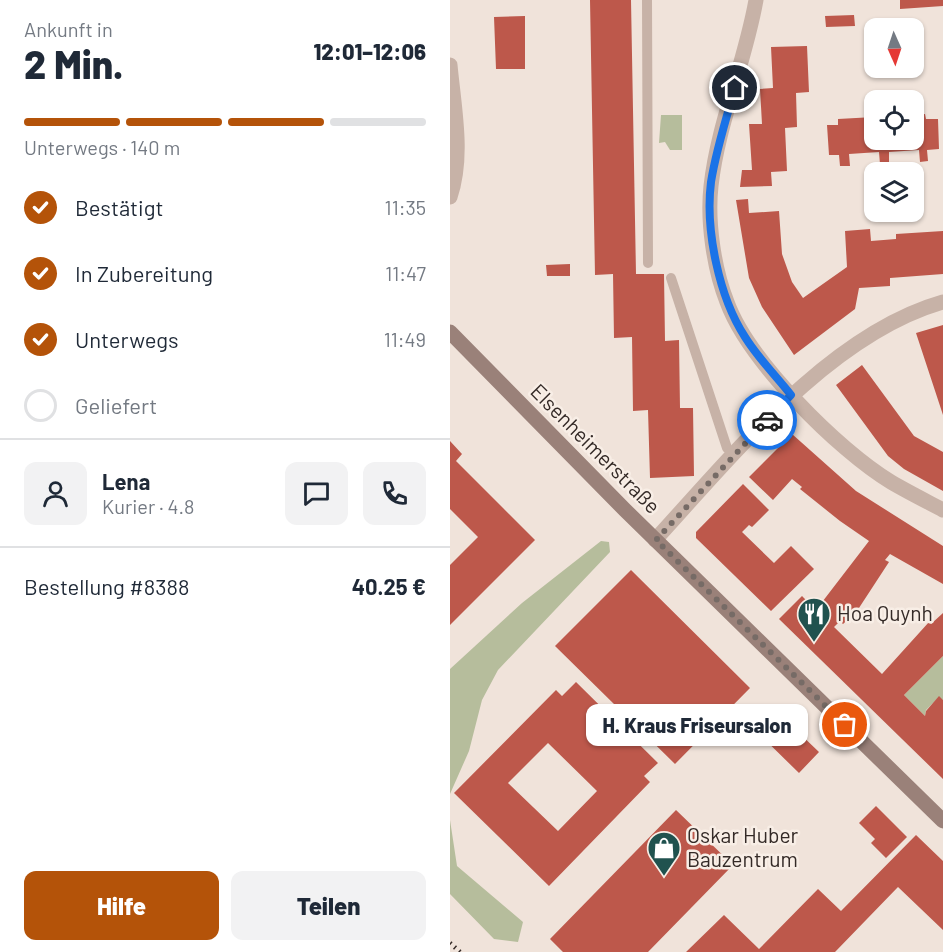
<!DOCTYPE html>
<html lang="de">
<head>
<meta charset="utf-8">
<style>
  :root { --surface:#fff; --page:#f2f2f3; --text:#1f2937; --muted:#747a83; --line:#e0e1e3; --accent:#b45309 }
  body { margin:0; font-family:Barlow,sans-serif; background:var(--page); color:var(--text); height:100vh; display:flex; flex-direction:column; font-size:22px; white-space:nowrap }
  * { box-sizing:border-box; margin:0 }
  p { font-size:20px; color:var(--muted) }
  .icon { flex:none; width:33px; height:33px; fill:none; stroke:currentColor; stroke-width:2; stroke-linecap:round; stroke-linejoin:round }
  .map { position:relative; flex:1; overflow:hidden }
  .panel { display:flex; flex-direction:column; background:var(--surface); width:450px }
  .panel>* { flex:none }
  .needle { width:39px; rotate:177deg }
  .fabs { position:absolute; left:414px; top:18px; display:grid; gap:12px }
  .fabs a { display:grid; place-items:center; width:60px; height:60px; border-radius:12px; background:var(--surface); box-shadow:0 2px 4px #0004; font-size:30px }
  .pin { position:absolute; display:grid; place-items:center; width:51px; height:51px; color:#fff; margin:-26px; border:3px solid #fff; border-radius:50%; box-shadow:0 2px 6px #0007 }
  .courier { position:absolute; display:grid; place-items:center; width:60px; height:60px; margin:-30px; border:4px solid #1a73e8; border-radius:50%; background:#fff; color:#222; box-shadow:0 2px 8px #0007 }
  .bubble { position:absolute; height:42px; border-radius:12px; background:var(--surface); box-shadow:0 2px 4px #0004; font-size:20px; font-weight:800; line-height:42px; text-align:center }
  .summary em { font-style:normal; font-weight:800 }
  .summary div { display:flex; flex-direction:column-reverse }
  .summary { display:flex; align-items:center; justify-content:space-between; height:102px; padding:0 24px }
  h1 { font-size:39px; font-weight:800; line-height:45px }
  .bar { display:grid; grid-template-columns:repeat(4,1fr); gap:9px 6px; align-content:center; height:72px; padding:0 24px }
  .bar i { height:8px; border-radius:4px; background:var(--line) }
  .bar .selected { background:var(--accent) }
  .bar p { grid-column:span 4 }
  .line { display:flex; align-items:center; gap:15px; padding:0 24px; border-top:2px solid var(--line) }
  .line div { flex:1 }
  .round { display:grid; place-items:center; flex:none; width:63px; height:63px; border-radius:12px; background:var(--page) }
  ol { padding:0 24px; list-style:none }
  li { display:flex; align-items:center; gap:18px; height:66px }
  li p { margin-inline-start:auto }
  li .icon { padding:6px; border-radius:50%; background:var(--accent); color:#fff; stroke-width:4 }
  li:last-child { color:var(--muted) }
  li i { width:33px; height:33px; border:3px solid var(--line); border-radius:50% }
  .cta { display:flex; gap:12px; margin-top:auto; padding:12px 24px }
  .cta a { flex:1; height:69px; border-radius:12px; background:var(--accent); color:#fff; font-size:24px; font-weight:800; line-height:69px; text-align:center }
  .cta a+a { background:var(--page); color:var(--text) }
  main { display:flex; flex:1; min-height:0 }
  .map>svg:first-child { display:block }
</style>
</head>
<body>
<main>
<section class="panel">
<div class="summary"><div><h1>2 Min.</h1><p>Ankunft in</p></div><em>12:01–12:06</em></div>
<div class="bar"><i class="selected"></i><i class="selected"></i><i class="selected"></i><i></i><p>Unterwegs · 140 m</p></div>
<ol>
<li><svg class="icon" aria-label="check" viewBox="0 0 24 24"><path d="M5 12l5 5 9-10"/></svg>Bestätigt<p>11:35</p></li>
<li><svg class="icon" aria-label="check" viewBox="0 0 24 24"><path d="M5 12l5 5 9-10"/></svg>In Zubereitung<p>11:47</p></li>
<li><svg class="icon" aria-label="check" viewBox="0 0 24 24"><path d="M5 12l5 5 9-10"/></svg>Unterwegs<p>11:49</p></li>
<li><i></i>Geliefert</li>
</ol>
<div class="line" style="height:108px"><a class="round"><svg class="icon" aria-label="person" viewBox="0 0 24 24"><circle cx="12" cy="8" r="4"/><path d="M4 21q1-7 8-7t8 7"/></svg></a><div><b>Lena</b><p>Kurier · 4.8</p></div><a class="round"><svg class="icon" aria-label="chat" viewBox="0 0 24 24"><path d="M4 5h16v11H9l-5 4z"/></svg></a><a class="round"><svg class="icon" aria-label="phone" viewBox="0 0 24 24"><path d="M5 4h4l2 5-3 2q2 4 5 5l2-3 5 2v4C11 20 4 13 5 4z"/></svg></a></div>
<div class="line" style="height:78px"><div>Bestellung #8388</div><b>40.25 €</b></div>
<div class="cta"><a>Hilfe</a><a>Teilen</a></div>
</section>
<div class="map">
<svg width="493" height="952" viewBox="0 0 493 952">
  <rect width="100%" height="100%" fill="#f0e3da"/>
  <path fill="#b6bd9c" d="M211,115H232V150H220L215,142L209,143Z
    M151,541L159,542L160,552L48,670L32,700L19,751L0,794V669L72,603Z
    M493,656V700L489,697L476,710L475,716L454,695Z
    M0,820L7,866L73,922L68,942L44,939L0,894Z"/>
  <path fill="#bd584b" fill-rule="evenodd" d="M140,0H181L186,274H214L215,341L229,340L230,408H243L244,476L200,478L198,410L183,411L182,337L164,338L163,274L145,275Z
    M450,0H493V6L450,9Z
    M404,15L405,26L376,27L375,16Z
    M75,16V69H46L44,17Z
    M357,46L359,92L346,93L347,127L335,128L337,171L321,172L322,186L290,187L292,170H302L299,124H312L310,89L323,88L321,47Z
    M475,114L476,119H488L489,149L477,150L478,161L470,162L469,150L439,152V164H430L429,152L399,154L400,166H390L389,155H379L377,125H388V119L424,117V140H464V115Z
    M298,199L299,213L329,211L332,254L342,282L353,298L397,267L395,231L420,229L421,241L446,239V234L493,231V274L440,278V286L409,288L405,309L344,355L312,307L299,278L286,200Z
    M120,264V276H97L96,265Z
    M493,325V415L466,333Z
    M412,365L464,436L493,452V491L454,469L438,456L386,385Z
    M342,434L406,491L493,546V584L440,554L435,560L439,562L407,611L393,624L390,621L384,627L432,674L479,622L481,624L493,613V656L454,695L475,716L476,711L489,696L493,700V779L329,619L352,596L366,610L419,541L390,521L350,489L352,487L342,479L323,500L299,477Z
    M0,441L12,454L6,461L85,540L0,625V565L28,537L0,509Z
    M293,484L319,510L302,527L299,525L292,532L324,563L341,546L364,569L321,611L246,538V532Z
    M181,570L300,688L225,764L105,646Z
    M126,682L208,763L194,776L200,782L99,886L4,793L106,690L112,696ZM98,743L147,791L108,831L58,783Z
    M324,709L369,752L349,773L304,729Z
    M426,806L457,837L436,858L421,843L425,839L409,823Z
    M226,810L283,865L198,952H113L100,939Z
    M466,835L493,861V930L448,887L385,952H236L274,915L309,949L368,889L391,911Z"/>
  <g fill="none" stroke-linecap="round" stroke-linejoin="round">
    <path stroke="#c7b2a7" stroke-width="10" d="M197,0L198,263
      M221,278L277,448"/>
    <path stroke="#c7b2a7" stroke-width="15" d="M306,0C295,63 268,123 261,186C257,222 264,269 277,302C298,360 388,450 441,482C458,492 476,501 493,510
      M0,65C4,108 14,156 0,197
      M205,540C282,456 380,334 493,302"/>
    <path stroke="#9a8179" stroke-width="15" d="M0,332L175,510L493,821"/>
    <path stroke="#342a27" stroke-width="4.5" stroke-dasharray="1.5 4.5" stroke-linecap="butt" d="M0,943L10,952"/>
  </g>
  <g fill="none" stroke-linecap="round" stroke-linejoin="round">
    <path stroke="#766b66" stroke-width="6" stroke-dasharray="0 10.8" d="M317,420L206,540L395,725"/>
    <path stroke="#1a73e8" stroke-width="8" d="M285,88C276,119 266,150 261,182C255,230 269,297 295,337C308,358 326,376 341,395L317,420"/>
  </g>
  <defs>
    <g id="restaurant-pin" transform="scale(1.725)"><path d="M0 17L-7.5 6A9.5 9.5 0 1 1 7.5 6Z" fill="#20524f" stroke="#f8eee6"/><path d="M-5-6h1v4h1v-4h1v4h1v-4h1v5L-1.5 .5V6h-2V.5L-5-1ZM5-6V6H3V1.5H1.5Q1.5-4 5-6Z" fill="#fff"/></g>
    <g id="shop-pin" transform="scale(1.725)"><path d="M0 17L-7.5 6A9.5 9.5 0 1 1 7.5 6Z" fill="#20524f" stroke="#f8eee6"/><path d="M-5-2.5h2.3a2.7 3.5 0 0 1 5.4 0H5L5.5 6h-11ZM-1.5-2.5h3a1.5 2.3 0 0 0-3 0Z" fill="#fff"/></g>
  </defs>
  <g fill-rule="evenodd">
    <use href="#restaurant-pin" x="364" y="614"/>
    <use href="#shop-pin" x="214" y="848"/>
  </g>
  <g text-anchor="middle" stroke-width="5" stroke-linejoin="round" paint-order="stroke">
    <g font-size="21" fill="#342a27" stroke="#f8eee6">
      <text transform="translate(145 449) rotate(45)" y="7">Elsenheimerstraße</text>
    </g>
    <g font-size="21" fill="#342a27" stroke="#f8eee6" text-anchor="start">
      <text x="387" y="621">Hoa Quynh</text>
      <text x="237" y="843">Oskar Huber<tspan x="237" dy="24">Bauzentrum</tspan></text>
    </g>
  </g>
</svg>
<div class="fabs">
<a><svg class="needle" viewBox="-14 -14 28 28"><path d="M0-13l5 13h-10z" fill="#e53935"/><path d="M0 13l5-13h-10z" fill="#747a83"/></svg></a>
<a><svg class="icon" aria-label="locate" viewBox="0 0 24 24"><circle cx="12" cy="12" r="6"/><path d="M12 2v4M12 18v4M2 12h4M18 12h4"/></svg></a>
<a><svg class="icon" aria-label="layers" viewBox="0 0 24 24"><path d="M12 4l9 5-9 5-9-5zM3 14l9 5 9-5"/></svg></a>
</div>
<div class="pin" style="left:395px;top:725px;background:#ea580c"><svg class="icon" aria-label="bag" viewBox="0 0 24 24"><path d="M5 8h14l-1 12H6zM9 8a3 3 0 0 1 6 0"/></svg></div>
<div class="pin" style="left:285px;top:88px;background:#1f2937"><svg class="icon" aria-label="home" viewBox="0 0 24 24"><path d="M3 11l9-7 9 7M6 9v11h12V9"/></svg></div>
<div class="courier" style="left:317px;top:420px"><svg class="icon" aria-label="car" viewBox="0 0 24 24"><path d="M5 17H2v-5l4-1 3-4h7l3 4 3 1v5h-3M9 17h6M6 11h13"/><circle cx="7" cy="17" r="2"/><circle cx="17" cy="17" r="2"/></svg></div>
<div class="bubble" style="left:136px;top:704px;width:222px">H. Kraus Friseursalon</div>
</div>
</main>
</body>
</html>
